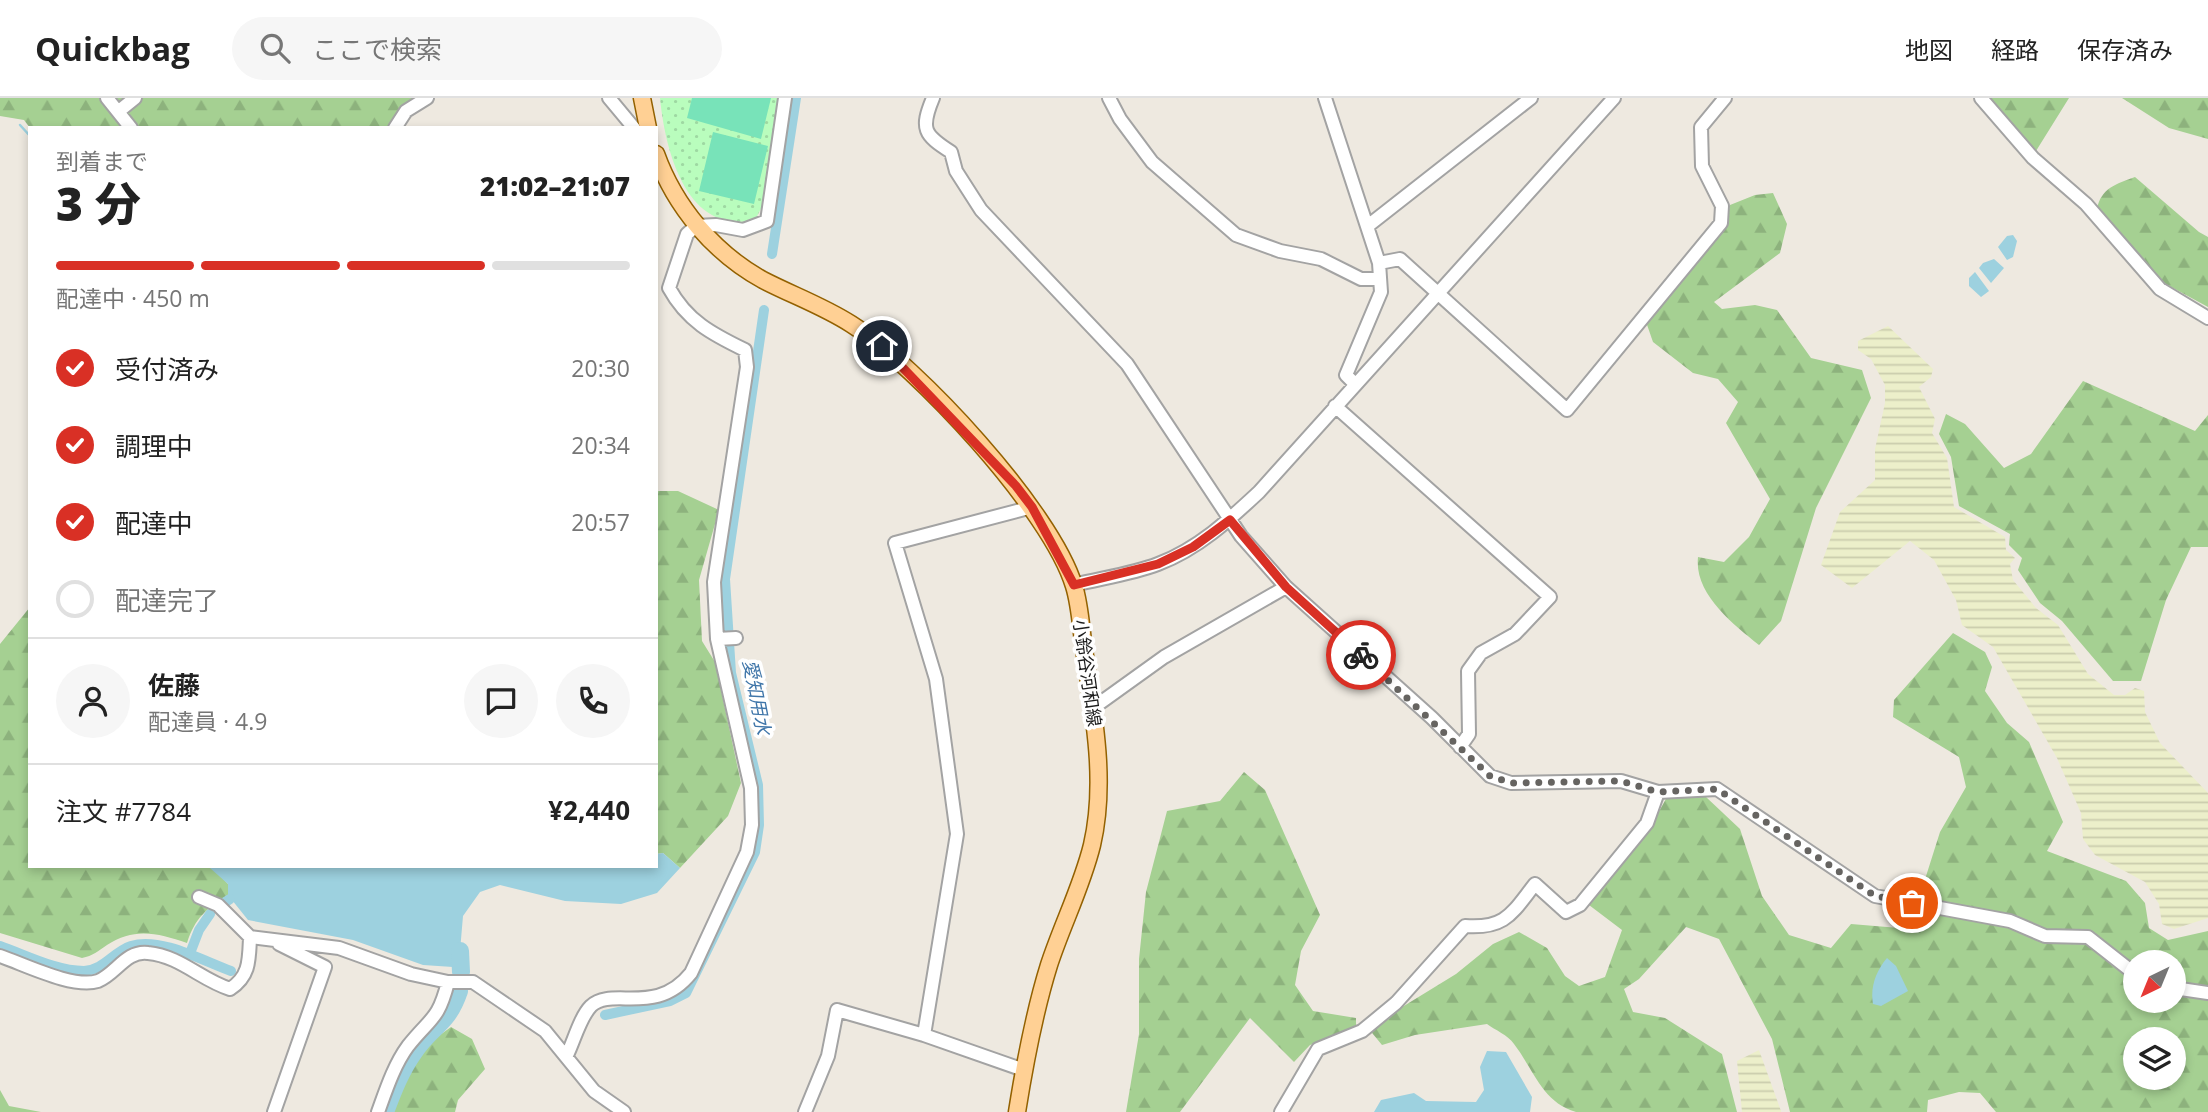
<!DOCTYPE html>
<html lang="ja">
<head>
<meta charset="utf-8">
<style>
  :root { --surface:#fff; --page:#f6f6f6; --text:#222; --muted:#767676; --line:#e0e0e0; --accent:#d93025 }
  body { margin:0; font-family:"Open Sans","Noto Sans JP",sans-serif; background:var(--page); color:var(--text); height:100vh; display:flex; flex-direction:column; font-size:26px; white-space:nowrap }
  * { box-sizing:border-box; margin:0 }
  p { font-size:23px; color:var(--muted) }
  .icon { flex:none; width:38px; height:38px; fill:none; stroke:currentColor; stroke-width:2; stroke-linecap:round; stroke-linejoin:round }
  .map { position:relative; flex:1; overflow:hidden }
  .drawer { position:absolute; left:28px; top:28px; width:630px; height:742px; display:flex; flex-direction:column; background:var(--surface); border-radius:0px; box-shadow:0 4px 10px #0003 }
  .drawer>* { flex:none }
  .needle { width:46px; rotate:223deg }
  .fabs { position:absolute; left:2123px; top:852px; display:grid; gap:14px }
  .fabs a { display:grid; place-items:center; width:63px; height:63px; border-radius:50%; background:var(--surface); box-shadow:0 4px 10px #0003; font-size:35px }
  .pin { position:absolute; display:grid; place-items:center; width:60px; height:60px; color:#fff; margin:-30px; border:4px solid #fff; border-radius:50%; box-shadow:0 2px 7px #0007 }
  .courier { position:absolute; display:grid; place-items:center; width:70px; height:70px; margin:-35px; border:5px solid #d93025; border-radius:50%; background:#fff; color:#222; box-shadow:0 2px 9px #0007 }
  .head em { font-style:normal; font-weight:800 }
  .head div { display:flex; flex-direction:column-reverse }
  .head { display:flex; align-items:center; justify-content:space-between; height:119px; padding:0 28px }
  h1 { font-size:46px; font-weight:800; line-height:52px }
  .bar { display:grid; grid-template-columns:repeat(4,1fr); gap:10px 7px; align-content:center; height:84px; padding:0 28px }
  .bar i { height:9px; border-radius:5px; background:var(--line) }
  .bar .selected { background:var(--accent) }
  .bar p { grid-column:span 4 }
  .line { display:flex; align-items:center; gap:18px; padding:0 28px; border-top:2px solid var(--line) }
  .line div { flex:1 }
  .round { display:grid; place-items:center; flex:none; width:74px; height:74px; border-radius:37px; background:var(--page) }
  ol { padding:0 28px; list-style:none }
  li { display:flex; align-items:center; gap:21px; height:77px }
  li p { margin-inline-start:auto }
  li .icon { padding:7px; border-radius:50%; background:var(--accent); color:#fff; stroke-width:4 }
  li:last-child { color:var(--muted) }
  li i { width:38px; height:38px; border:4px solid var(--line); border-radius:50% }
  header { display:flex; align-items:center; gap:42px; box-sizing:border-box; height:98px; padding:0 35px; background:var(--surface); border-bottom:2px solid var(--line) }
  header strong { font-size:33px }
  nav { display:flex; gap:38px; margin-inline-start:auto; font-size:24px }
  .search { width:490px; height:63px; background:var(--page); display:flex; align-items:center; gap:18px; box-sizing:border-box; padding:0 24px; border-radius:38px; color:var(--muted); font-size:26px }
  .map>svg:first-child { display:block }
</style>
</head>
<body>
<header>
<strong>Quickbag</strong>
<div class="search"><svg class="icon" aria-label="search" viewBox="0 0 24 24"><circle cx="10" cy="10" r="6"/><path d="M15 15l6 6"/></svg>ここで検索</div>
<nav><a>地図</a><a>経路</a><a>保存済み</a></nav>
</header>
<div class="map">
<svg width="2208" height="1014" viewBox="0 0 2208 1014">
  <defs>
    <pattern id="farmland-rules" width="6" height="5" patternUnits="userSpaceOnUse" patternTransform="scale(1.75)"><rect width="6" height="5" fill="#ecefca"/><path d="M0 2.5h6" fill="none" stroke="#caccad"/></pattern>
    <pattern id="forest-firs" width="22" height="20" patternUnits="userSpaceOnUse" patternTransform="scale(1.75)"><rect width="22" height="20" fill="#a5d092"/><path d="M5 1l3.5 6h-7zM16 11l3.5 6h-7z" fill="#8db27d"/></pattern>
    <pattern id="park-dots" width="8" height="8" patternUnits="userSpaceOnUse" patternTransform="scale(1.75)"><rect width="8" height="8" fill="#b9fdbd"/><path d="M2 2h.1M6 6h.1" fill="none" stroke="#9ed8a2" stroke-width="1.8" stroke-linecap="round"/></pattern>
  </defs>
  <rect width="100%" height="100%" fill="#eee9e0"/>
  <path fill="url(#farmland-rules)" d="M1888,228L1933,271L1931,279L1919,289L1935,321L1932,335L1947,360L1954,409L2005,439L2006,452L2015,460L2010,466L2013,482L2036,510L2058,527L2088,576L2114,597H2125L2135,590L2144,593L2145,614L2160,645L2208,695V820L2174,831L2162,826L2159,806L2145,784L2095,757L2083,741L2081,715L2057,660L1993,549L1962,527L1956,502L1934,462L1910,443L1852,490L1821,467L1840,414L1875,382V351L1885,305V287L1871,261L1858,252V243Z
    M1759,952L1781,1013V1014H1742L1737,963Z"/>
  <path fill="url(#forest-firs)" fill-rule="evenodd" d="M0,0H416L401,10L388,30H30L24,22L0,18Z
    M1989,0H2069L2036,53Z
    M2122,0H2208V41L2169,30Z
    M2135,79L2199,134L2208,139V209L2162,184L2097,111C2101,90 2116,86 2135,79Z
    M1773,95L1787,126L1780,155L1714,204L1722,211L1755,207L1777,212L1811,260L1862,272L1871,300L1816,410L1781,523L1759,547C1733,526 1694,496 1698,459L1724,464L1749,439L1770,401L1726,325L1738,304L1718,281L1693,275L1653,244L1645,221L1726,127L1730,107L1755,97Z
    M2083,283L2195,333L2208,317V449H2191L2166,502L2141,583H2113L2062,523L2040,505L2018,472L2022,460L2009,447L2010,436L1959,408L1951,359L1939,336L1946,316L1965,326L2004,370L2031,356Z
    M656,393H678L719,412L699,482L702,543L715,564L741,685L728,718L680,770L663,755L656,756Z
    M30,509V768H211L228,786V797C206,811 195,820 187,845C158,835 134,829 107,847C98,853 93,858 82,860L0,835V546Z
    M1953,535L1985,554L1992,569L1985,593L2007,625L2029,644L2063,724L2047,753L2126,783L2145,805L2149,830L2168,842L2208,833V1014H1996L1980,995L1959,994L1928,1002L1927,1014H1790L1772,941L1719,841L1686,829L1639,881L1624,891L1633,914L1665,920L1722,956L1737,1014H1576C1542,1004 1534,972 1514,946C1508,937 1495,932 1487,926L1415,937L1382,947L1368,930L1456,876L1493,846L1519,834L1547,850L1565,878L1579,888L1605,879L1622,832L1589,807L1651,728L1667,699H1706L1740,731L1762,798L1789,837L1831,850L1851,826L1899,830L1921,794L1940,734L1966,689L1959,659L1893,619L1894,602ZM2135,864H2174V903H2135ZM2135,942H2174V980H2135Z
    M1244,674L1265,692L1320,817L1301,853L1295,887L1313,913L1356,920V930L1310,947L1294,964L1250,920L1180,1014H1126L1139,936V861L1146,794L1167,713L1220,703Z
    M451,929L472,941L485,971L458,1002L455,1014H391L419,952Z
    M0,992L9,1008L41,1014H0Z"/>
  <path fill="url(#park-dots)" d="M660,0H781L764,105L755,122C686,138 665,52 660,0Z"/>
  <path fill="#78e3b9" d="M692,0H771L761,41L687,20Z
    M713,34L768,48L754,106L699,93Z"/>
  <path fill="#9dd1df" d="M2013,137L2017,143L2013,159L2007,162L1998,149L2007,138Z
    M1994,161L2004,170L1991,185L1979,170L1983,165Z
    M1975,174L1989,193L1981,199L1969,188V180Z
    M663,755L680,770L657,795L621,806L565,803L500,787L480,794L463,818L460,853L453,869L423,867L353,842L248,822L228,797V786L210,770L656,768V756Z
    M1887,860L1896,868L1908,893L1881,908L1873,906C1870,889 1876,873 1887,860Z
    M1487,953L1506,954L1532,999L1530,1014H1374L1381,1002L1414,995L1426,1003L1476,1004L1484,992L1480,969Z"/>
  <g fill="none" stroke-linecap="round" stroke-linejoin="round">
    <path stroke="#9dd1df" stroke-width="2.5" d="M20,27L30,38"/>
    <path stroke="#9dd1df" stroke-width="10" d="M772,156L796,0
      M224,805L230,801
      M0,848C26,857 56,873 84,873C104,872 113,854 131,848C161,839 203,863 231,873
      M189,858L199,832L210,816
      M605,917L670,903L686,895L755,754L759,727L758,687L731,575L725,481L764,212"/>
    <path stroke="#9dd1df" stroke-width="18" d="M460,853L461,874
      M385,1014C393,993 401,972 414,954C432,927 447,928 459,893"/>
    <g stroke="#a3a3a3" stroke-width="16">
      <path id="minor" d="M107,0L131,30
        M609,0L634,30
        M933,0C920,31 924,37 951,54L956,73L981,112L1127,266L1241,438L1286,489L1432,620L1490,678L1511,685L1621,683L1658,694L1717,691L1875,798L2010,823L2045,838L2088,839L2135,876
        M1109,0L1120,21L1152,64L1236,137L1280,153L1321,161L1361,181H1380
        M1325,0L1379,165L1381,194L1346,277L1355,286
        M1981,0L2033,60L2086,106L2160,191L2208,220
        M119,13L135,0
        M395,30L406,13L427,0
        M1369,127L1531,0
        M1379,165L1400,161L1567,312L1721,125L1722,108L1702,68L1701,29L1725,0
        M1335,308L1550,499L1515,536L1481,555L1468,573L1469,636L1460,649
        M1074,487C1102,480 1132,476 1158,466C1198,451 1229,422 1259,394L1614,0
        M717,541L736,540
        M1093,610L1164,559L1286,489
        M199,799L218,807L250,839L339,850L411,876L448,884H473L545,933L594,993L624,1014
        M0,858C24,866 73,891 98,883C116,876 126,852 148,855C180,858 201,882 230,891C250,878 249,862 250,839
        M2174,890L2208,895
        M924,937L957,736L936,581L895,445L1032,409
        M567,957C574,943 580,919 591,908C612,888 656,919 691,875L747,754L752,727L751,690L717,541L714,484L747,269L745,252C712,236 687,223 669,190L687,136L696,128L716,127L743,132L767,123L785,0
        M274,1014L325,869L279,846
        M378,1014C386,992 394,967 408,948C431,919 438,923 448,884
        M805,1014L828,958L837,912L924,937L1024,972
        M1281,1014L1318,951L1362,933L1396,905L1465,828C1506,831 1512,815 1535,786L1566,814L1580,807L1647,725L1658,694"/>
    </g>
    <g stroke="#936100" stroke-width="19">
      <path id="major" d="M642,0L648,30
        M656,56C675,109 714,155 763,182C792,197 823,208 851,226C917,268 1051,412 1074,488C1080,507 1081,530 1084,551C1093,614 1107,683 1092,747C1082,788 1062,827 1049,867C1034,915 1025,964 1017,1014"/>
    </g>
    <use href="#minor" stroke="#fff" stroke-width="12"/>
    <use href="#major" stroke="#ffd094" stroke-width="16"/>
  </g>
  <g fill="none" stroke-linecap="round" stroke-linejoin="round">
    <path stroke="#666461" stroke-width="7" stroke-dasharray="0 12.6" d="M1361,557L1490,678L1511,685L1621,683L1658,694L1717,691L1875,798L1912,805"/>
    <path stroke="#d93025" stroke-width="9" d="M882,248L1016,388L1032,409L1074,487L1158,466L1193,449L1230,422L1286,489L1361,557"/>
  </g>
  <g text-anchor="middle" stroke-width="7" stroke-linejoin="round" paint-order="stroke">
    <g font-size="18" fill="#1c1c1c" stroke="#fff">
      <text transform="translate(1087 575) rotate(82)" y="6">小鈴谷河和線</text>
    </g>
    <g font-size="19" font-style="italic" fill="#4076a9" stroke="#fff">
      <text transform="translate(757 599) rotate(79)" y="7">愛知用水</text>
    </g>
  </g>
</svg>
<div class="fabs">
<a><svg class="needle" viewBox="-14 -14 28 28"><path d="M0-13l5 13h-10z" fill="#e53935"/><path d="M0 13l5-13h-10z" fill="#767676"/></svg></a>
<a><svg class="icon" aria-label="layers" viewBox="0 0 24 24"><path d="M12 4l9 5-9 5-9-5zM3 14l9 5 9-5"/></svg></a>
</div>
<div class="pin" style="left:1912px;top:805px;background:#ea580c"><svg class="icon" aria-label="bag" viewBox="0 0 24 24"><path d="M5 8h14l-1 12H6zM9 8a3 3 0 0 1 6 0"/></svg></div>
<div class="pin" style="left:882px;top:248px;background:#1f2937"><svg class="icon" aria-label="home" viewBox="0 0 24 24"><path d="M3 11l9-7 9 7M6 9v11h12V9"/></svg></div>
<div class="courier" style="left:1361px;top:557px"><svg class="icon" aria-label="bike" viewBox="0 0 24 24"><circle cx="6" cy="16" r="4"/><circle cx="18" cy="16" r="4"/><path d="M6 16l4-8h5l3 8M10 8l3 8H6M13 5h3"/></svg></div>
<section class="drawer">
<div class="head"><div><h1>3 分</h1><p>到着まで</p></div><em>21:02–21:07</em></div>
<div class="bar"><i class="selected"></i><i class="selected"></i><i class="selected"></i><i></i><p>配達中 · 450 m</p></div>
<ol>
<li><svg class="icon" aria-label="check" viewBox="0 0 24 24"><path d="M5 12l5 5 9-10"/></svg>受付済み<p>20:30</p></li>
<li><svg class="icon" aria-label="check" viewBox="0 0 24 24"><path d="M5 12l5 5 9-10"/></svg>調理中<p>20:34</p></li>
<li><svg class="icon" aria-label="check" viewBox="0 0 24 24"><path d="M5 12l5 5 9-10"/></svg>配達中<p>20:57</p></li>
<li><i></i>配達完了</li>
</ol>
<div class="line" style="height:126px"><a class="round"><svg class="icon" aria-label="person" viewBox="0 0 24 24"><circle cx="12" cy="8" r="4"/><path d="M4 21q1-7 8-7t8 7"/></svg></a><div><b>佐藤</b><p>配達員 · 4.9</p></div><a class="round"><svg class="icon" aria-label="chat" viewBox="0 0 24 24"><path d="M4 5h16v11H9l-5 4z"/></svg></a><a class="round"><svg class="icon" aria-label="phone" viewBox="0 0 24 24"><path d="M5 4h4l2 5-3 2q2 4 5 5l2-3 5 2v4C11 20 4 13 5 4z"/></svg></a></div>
<div class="line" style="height:91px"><div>注文 #7784</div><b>¥2,440</b></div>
</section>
</div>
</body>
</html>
